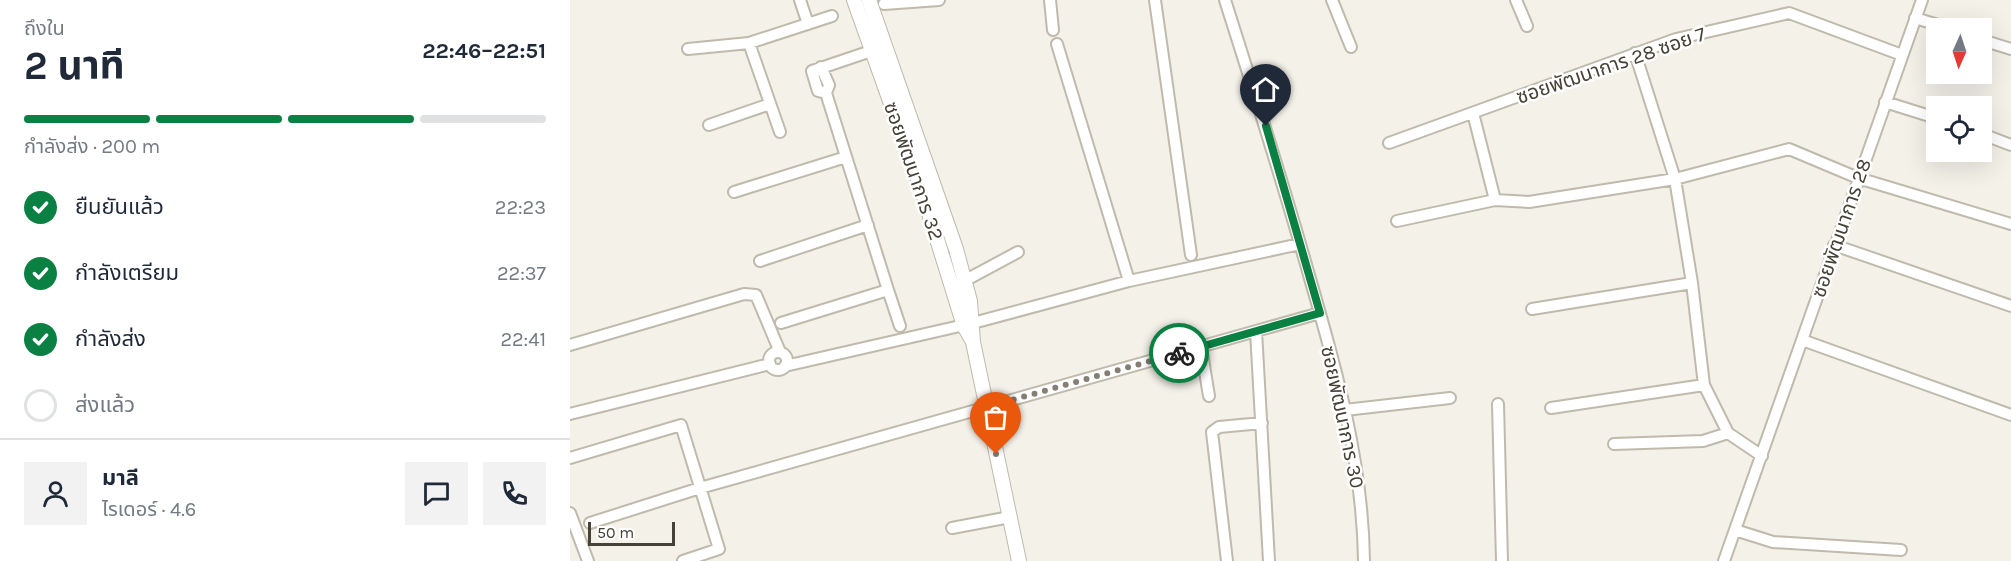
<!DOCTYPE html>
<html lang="th">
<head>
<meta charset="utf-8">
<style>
  :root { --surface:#fff; --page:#f2f2f3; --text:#1f2937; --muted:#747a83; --line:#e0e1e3; --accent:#0b8043 }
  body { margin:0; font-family:Karla,"Noto Sans Thai",sans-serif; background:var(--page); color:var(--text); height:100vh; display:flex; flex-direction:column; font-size:22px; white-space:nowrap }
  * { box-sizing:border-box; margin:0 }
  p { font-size:20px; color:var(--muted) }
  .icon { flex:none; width:33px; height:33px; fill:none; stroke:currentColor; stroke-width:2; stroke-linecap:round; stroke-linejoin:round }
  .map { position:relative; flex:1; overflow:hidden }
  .drawer { display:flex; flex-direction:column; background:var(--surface); width:570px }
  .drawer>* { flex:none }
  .needle { width:39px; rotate:183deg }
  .tools { position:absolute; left:1356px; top:18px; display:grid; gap:12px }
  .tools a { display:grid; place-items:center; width:66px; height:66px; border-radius:0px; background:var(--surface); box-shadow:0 6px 24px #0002; font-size:30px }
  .scale { position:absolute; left:18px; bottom:15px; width:87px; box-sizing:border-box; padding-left:6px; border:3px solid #474237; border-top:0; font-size:16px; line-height:21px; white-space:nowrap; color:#474237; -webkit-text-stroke:4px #fff; paint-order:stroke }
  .pin { position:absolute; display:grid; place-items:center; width:51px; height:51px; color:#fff; margin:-62px -26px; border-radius:50% 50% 50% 0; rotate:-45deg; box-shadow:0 0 6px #0007 }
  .pin .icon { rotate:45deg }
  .courier { position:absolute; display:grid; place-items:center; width:60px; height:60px; margin:-30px; border:4px solid #0b8043; border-radius:50%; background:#fff; color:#222; box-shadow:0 2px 8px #0007 }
  .summary em { font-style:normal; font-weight:700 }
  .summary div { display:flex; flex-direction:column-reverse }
  .summary { display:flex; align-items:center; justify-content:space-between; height:102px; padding:0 24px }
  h1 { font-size:39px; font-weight:700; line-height:45px }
  .bar { display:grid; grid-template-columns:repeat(4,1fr); gap:9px 6px; align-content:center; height:72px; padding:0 24px }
  .bar i { height:8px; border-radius:4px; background:var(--line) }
  .bar .current { background:var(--accent) }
  .bar p { grid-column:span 4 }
  .line { display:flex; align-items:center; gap:15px; padding:0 24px; border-top:2px solid var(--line) }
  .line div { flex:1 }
  .round { display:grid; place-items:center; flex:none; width:63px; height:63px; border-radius:0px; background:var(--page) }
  ol { padding:0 24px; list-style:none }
  li { display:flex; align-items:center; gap:18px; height:66px }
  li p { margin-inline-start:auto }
  li .icon { padding:6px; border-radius:50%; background:var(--accent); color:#fff; stroke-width:4 }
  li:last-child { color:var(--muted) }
  li i { width:33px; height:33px; border:3px solid var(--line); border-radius:50% }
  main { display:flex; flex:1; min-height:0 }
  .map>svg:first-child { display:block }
</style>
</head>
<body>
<main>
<section class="drawer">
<div class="summary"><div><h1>2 นาที</h1><p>ถึงใน</p></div><em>22:46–22:51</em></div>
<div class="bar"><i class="current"></i><i class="current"></i><i class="current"></i><i></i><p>กำลังส่ง · 200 m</p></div>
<ol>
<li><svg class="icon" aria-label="check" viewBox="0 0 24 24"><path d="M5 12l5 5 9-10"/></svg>ยืนยันแล้ว<p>22:23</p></li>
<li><svg class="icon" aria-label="check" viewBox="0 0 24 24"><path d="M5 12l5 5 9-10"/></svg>กำลังเตรียม<p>22:37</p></li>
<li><svg class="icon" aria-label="check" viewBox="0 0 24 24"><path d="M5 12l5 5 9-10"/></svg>กำลังส่ง<p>22:41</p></li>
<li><i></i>ส่งแล้ว</li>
</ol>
<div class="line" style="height:108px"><a class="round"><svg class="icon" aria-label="person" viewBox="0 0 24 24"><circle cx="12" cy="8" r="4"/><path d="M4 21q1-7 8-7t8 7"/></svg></a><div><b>มาลี</b><p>ไรเดอร์ · 4.6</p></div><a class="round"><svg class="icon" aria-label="chat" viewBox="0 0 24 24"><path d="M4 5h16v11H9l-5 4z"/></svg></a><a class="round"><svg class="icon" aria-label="phone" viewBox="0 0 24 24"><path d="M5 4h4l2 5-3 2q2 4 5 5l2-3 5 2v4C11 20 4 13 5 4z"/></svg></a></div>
</section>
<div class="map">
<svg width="1441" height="561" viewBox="0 0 1441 561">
  <rect width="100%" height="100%" fill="#f4f1e9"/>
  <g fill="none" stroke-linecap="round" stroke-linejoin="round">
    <g stroke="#bfbaab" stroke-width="14">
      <path id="minor" d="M230,0L238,24
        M480,0L483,30
        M585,0L621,255
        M655,0C684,91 713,183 739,275C766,368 793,463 794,561
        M762,0L781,47
        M946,0L957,26
        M314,4L369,0
        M1345,18L1378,28
        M1412,40L1441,49
        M179,43L210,132
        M487,44L559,281
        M118,49L179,43L262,16
        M1065,53L1105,179L1122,283L1134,385L1158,433L1192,456
        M251,67L259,85L256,93L318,290
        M256,93L248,91L242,71L307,49
        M1315,102L1366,118
        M903,113L925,200
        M139,125L200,104
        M1412,134L1441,145
        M819,143L1106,39L1219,13L1332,55
        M164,192L276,157
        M827,221L925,200L959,202L1105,179L1219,149L1288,178L1441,224
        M1264,245L1441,306
        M190,261L298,225
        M394,281L448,252
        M962,309L1122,283
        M211,323L318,290L330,326
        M686,331L699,561
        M1232,340L1441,415
        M0,345L174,294L186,295L210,352
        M631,347L639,396
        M199 361a9 9 0 1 1 18 0a9 9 0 1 1-18 0Z
        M215,366L403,323L559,281L730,244
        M928,404L932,561
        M981,408L1134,385
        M775,410L880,398
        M0,414L200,364
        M1044,444L1133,441L1158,433
        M0,458L111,425L149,549L113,561
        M0,513L18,561
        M20,523L130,488L750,313
        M382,528L440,517
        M1165,530L1203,542L1331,550
        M657,561L642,432L649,427L692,423
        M1154,561L1352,0"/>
    </g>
    <g stroke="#bfbaab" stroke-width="16">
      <path id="tertiary" d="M284,0L353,194L394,326L402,340
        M299,0L386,249L400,301L403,342L449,561"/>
    </g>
    <use href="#minor" stroke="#fff" stroke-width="10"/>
    <use href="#tertiary" stroke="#fff" stroke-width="14"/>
  </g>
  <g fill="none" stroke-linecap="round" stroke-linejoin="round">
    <path stroke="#847f75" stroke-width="6" stroke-dasharray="0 10.8" d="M426,454L417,407L609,353"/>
    <path stroke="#0b8043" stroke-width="8" d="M609,353L750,313L696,126"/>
  </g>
  <g text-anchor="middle" stroke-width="5" stroke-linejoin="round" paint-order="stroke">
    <g font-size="20" fill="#474237" stroke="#fff">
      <text transform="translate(1041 65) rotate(-19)" y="7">ซอยพัฒนาการ 28 ซอย 7</text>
      <text transform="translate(344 171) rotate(71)" y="7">ซอยพัฒนาการ 32</text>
      <text transform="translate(1271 228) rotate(-71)" y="7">ซอยพัฒนาการ 28</text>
      <text transform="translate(773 417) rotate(78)" y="7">ซอยพัฒนาการ 30</text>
    </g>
  </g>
</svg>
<div class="tools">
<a><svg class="needle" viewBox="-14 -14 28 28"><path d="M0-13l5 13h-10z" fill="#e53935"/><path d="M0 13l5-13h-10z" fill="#747a83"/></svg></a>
<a><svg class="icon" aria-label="locate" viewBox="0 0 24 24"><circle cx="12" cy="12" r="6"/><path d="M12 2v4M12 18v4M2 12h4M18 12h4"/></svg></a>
</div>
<div class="scale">50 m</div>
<div class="pin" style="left:426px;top:454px;background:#ea580c"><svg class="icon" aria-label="bag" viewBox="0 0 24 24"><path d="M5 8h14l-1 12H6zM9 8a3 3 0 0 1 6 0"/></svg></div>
<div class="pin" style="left:696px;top:126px;background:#1f2937"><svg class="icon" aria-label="home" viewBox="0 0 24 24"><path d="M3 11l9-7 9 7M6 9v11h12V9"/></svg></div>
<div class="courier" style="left:609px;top:353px"><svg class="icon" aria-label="bike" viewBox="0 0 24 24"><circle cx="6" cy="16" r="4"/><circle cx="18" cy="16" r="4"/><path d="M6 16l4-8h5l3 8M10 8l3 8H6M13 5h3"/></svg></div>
</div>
</main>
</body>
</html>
